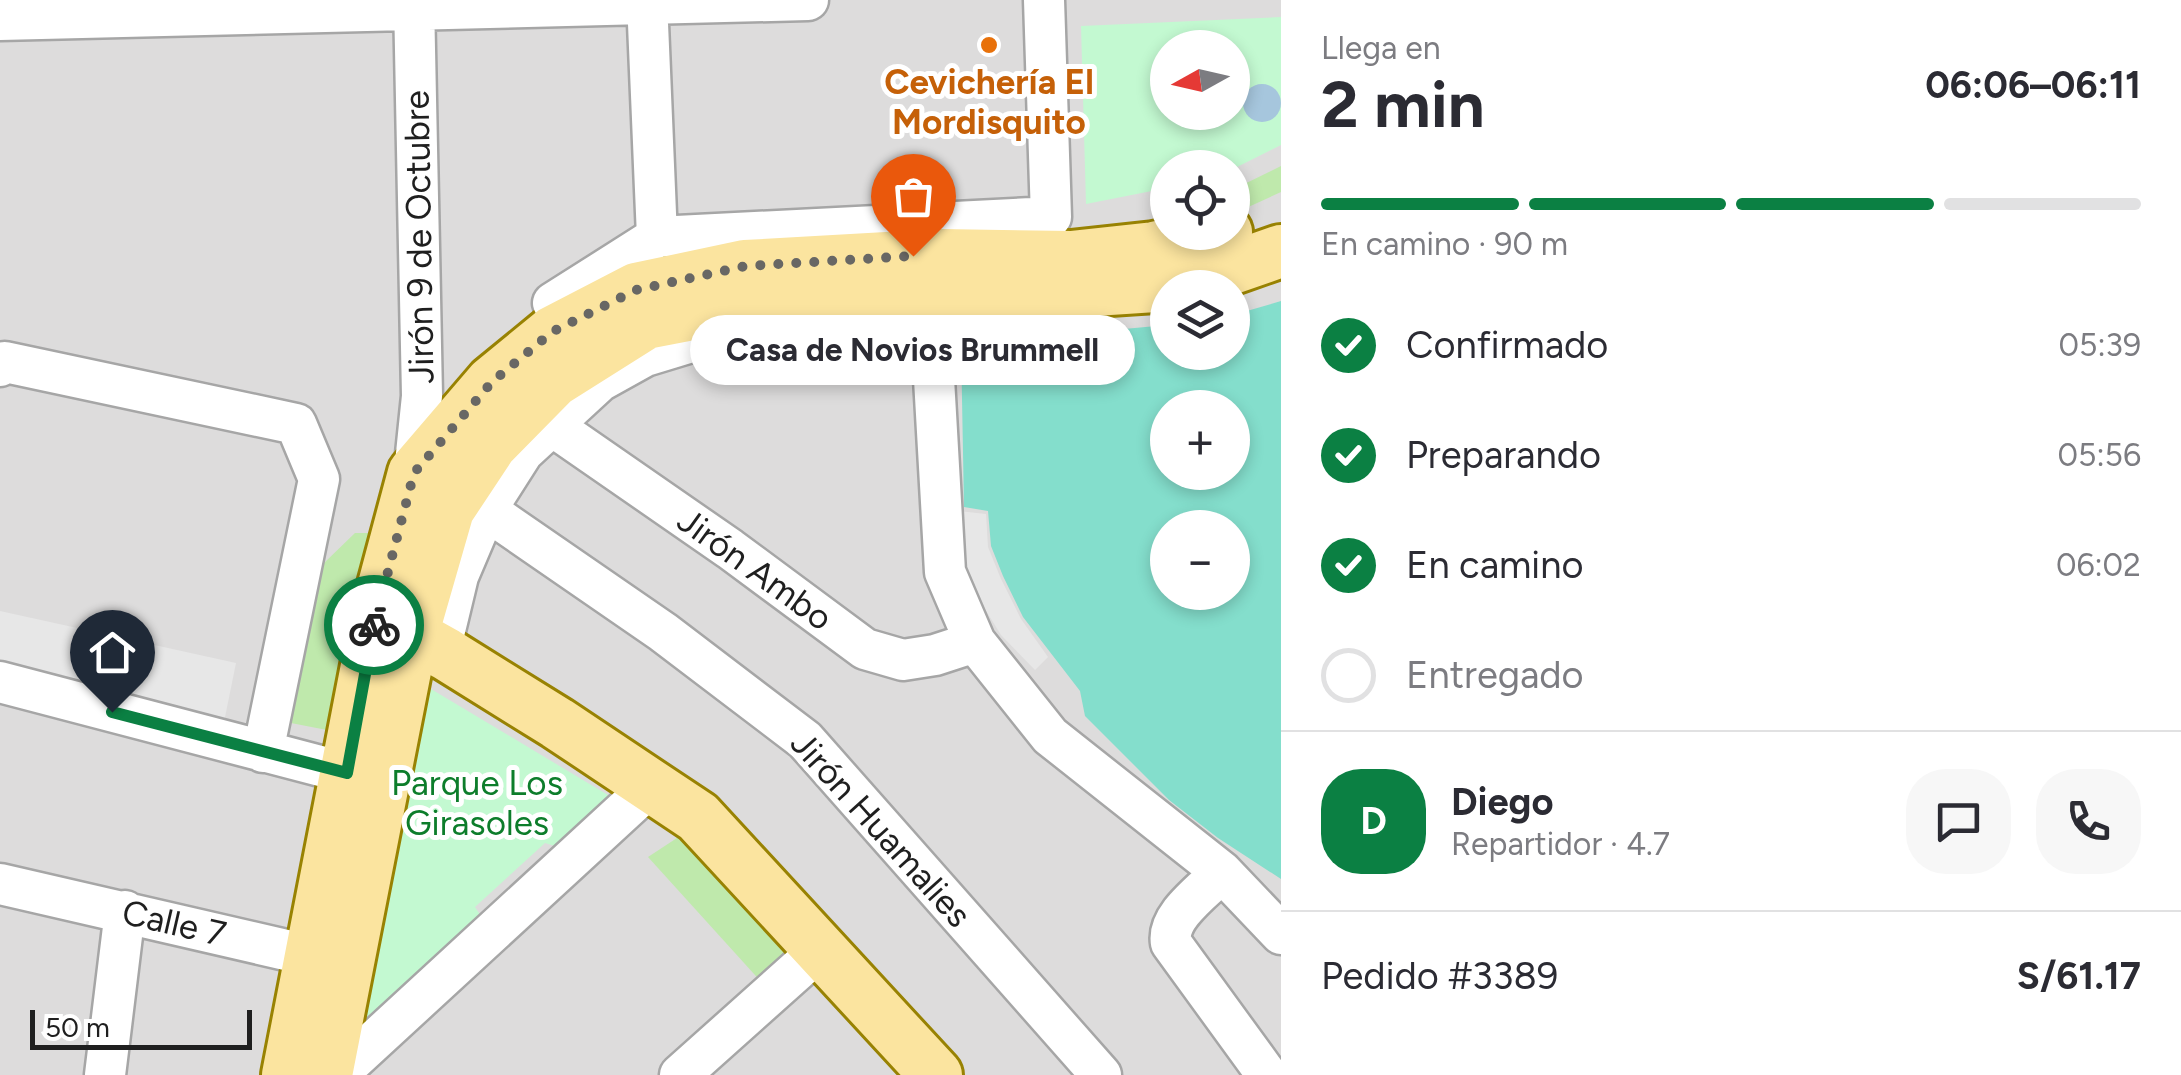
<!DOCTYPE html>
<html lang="es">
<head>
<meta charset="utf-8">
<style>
  :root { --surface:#fff; --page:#f7f7f7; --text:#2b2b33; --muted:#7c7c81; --line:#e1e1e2; --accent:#0b8043 }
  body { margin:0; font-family:Figtree,sans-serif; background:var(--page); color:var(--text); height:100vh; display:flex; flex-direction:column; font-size:38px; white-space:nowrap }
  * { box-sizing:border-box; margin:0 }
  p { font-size:32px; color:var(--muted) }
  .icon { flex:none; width:55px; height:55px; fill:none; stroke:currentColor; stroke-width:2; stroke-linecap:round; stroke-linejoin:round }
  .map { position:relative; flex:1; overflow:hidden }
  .side { display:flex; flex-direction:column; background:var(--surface); width:900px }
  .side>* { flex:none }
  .needle { width:65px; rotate:262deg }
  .controls { position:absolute; left:1150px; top:30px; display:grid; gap:20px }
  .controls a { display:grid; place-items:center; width:100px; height:100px; border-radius:50%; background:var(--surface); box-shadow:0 5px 15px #0003; font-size:50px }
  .scale { position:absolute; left:30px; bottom:25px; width:222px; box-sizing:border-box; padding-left:10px; border:5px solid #1f1f1f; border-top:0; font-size:28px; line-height:35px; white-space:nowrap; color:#1f1f1f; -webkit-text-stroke:8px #fff; paint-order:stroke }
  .pin { position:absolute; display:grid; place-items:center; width:85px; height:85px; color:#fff; margin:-102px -42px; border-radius:50% 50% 50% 0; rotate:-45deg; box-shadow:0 0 10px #0007 }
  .pin .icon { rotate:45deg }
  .courier { position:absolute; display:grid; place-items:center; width:100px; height:100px; margin:-50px; border:8px solid #0b8043; border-radius:50%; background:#fff; color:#222; box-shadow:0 2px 12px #0007 }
  .bubble { position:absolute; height:70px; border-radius:35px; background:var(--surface); box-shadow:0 5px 15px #0003; font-size:32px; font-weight:700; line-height:70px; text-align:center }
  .summary em { font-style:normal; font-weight:700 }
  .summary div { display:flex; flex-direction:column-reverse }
  .summary { display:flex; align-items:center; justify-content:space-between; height:170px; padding:0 40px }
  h1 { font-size:65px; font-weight:700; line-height:75px }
  .bar { display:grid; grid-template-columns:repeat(4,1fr); gap:15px 10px; align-content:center; height:120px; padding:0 40px }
  .bar i { height:12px; border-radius:8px; background:var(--line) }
  .bar .selected { background:var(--accent) }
  .bar p { grid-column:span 4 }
  .line { display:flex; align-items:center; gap:25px; padding:0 40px; border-top:2px solid var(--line) }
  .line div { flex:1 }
  .round { display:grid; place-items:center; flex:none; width:105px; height:105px; border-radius:40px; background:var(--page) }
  ol { padding:0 40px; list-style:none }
  li { display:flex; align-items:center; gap:30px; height:110px }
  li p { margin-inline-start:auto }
  li .icon { padding:10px; border-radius:50%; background:var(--accent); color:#fff; stroke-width:4 }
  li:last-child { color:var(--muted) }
  li i { width:55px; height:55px; border:5px solid var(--line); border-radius:50% }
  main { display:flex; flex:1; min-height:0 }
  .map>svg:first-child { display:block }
</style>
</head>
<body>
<main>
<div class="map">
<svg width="1281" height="1075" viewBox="0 0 1281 1075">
  <rect width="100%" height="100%" fill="#f0eee5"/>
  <path fill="#dddcdc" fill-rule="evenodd" d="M0,0H1281V1075H0ZM1168,48H1232V112H1168ZM1168,168H1232V232H1168ZM1168,288H1232V352H1168ZM1168,408H1232V472H1168ZM1168,528H1232V592H1168Z"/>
  <path fill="#bfe9ac" d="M1281,166V192L1233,214L1232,190Z
    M355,533H375L332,731L291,723L324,563Z
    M680,836L798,960L764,985L648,857Z"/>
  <path fill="#c3f9d1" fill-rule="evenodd" d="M1281,17V145L1233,169L1168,168L1167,188L1086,204L1081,26ZM1168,48H1232V112H1168Z
    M426,686L618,801L568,850L545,843L475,907L485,922L344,1040Z"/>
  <path fill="#84decc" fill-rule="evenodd" d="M1281,301V879L1218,838L1169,800L1085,716L1080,691L1023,617L1003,576L991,546L988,511L964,507L961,344L1167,325L1168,352H1232L1233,315ZM1168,408H1232V472H1168ZM1168,528H1232V592H1168Z"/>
  <path fill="#e7e7e7" d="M959,511L986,514L988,547L1001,579L1021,619L1048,657L1035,670L1001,635L980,601L965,565L958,533Z
    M0,611L236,663L223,727L0,672Z"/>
  <path fill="#a6c6dd" d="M1243 103a19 19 0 1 1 38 0a19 19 0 1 1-38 0Z"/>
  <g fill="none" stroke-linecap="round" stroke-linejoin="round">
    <g stroke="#a6a6a6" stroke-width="45">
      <path id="minor" d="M647,0L657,237
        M0,20L808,0
        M553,303L657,237L1051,217L1044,0
        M931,326L945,572L975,642L1050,736L1222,872L1281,934
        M0,366L5,362L296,424L319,479L263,752
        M551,425L730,549L865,649L903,660L935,655L975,642
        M414,473L422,396L414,0
        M486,510L663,632L805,740L1101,1075
        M440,651L458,576L486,510L523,452L600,381L645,356L737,328L892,327L973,323
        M0,682L347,773
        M1222,872C1205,890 1166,916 1171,943L1267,1075
        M0,884L338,962
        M105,1075L125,911
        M337,1075L651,786
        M680,1075L822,948"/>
    </g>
    <g stroke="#988202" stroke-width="58">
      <path id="major" d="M380,627L412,635L446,654L557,723L698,817L936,1075
        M288,1075L379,604L414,473L492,382L553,332L636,289L745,266L940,255L1071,257L1154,248L1226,232
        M326,1075L412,635L448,510L491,445L554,381L646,323L750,303L943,300L1155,286L1218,273L1281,251"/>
    </g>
    <use href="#minor" stroke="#fff" stroke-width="40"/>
    <use href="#major" stroke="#fbe49f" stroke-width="52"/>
  </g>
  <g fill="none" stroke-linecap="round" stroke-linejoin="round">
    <path stroke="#686764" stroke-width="10" stroke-dasharray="0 18" d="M374,625L414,473L492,382L552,332L636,290L746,266L913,256"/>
    <path stroke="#0b8043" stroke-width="12" d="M112,712L347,773L374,625"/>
  </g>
  <circle fill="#e8710a" stroke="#fff" stroke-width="4" cx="989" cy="45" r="10"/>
  <g text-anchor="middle" stroke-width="10" stroke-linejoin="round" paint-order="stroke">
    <g font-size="35" font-weight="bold" fill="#c56008" stroke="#fff">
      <text x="989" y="94">Cevichería El<tspan x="989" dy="40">Mordisquito</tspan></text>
    </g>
    <g font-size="35" fill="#1f1f1f" stroke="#fff">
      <text transform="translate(419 237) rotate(-91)" y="12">Jirón 9 de Octubre</text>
      <text transform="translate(755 569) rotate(36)" y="12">Jirón Ambo</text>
      <text transform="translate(881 829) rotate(48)" y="12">Jirón Huamalies</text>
      <text transform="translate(174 923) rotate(13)" y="12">Calle 7</text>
    </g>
    <g font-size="35" fill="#0d7d2b" stroke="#fff">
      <text x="477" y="795">Parque Los<tspan x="477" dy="40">Girasoles</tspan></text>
    </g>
  </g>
</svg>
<div class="controls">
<a><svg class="needle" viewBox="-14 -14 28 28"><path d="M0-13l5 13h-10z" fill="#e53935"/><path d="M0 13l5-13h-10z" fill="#7c7c81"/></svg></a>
<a><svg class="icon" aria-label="locate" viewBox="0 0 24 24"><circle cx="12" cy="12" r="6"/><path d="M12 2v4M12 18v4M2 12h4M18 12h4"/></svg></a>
<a><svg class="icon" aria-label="layers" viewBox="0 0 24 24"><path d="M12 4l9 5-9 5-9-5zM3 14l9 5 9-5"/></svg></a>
<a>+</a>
<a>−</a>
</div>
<div class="scale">50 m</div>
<div class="pin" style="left:913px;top:256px;background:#ea580c"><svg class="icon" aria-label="bag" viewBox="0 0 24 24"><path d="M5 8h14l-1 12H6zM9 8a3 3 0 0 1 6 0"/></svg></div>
<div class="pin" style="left:112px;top:712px;background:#1f2937"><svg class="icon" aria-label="home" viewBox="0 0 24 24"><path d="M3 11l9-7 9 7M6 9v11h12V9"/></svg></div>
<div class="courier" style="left:374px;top:625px"><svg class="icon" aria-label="bike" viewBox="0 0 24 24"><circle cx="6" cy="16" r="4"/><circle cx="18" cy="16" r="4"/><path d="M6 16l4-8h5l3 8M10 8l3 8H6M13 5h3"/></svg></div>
<div class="bubble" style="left:690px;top:315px;width:445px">Casa de Novios Brummell</div>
</div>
<section class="side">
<div class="summary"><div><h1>2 min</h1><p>Llega en</p></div><em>06:06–06:11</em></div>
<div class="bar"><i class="selected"></i><i class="selected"></i><i class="selected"></i><i></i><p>En camino · 90 m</p></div>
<ol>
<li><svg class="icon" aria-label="check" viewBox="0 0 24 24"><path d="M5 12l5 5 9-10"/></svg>Confirmado<p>05:39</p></li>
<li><svg class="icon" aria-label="check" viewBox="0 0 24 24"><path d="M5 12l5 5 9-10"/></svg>Preparando<p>05:56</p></li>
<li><svg class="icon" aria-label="check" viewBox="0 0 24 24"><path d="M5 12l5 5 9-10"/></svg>En camino<p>06:02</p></li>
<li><i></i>Entregado</li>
</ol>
<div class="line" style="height:180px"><b class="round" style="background:var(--accent);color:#fff">D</b><div><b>Diego</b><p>Repartidor · 4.7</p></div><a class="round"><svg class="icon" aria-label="chat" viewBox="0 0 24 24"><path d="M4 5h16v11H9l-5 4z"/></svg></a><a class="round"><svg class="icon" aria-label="phone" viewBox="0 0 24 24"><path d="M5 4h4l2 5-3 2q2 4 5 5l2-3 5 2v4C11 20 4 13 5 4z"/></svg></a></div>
<div class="line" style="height:130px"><div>Pedido #3389</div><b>S/61.17</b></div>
</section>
</main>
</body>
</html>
